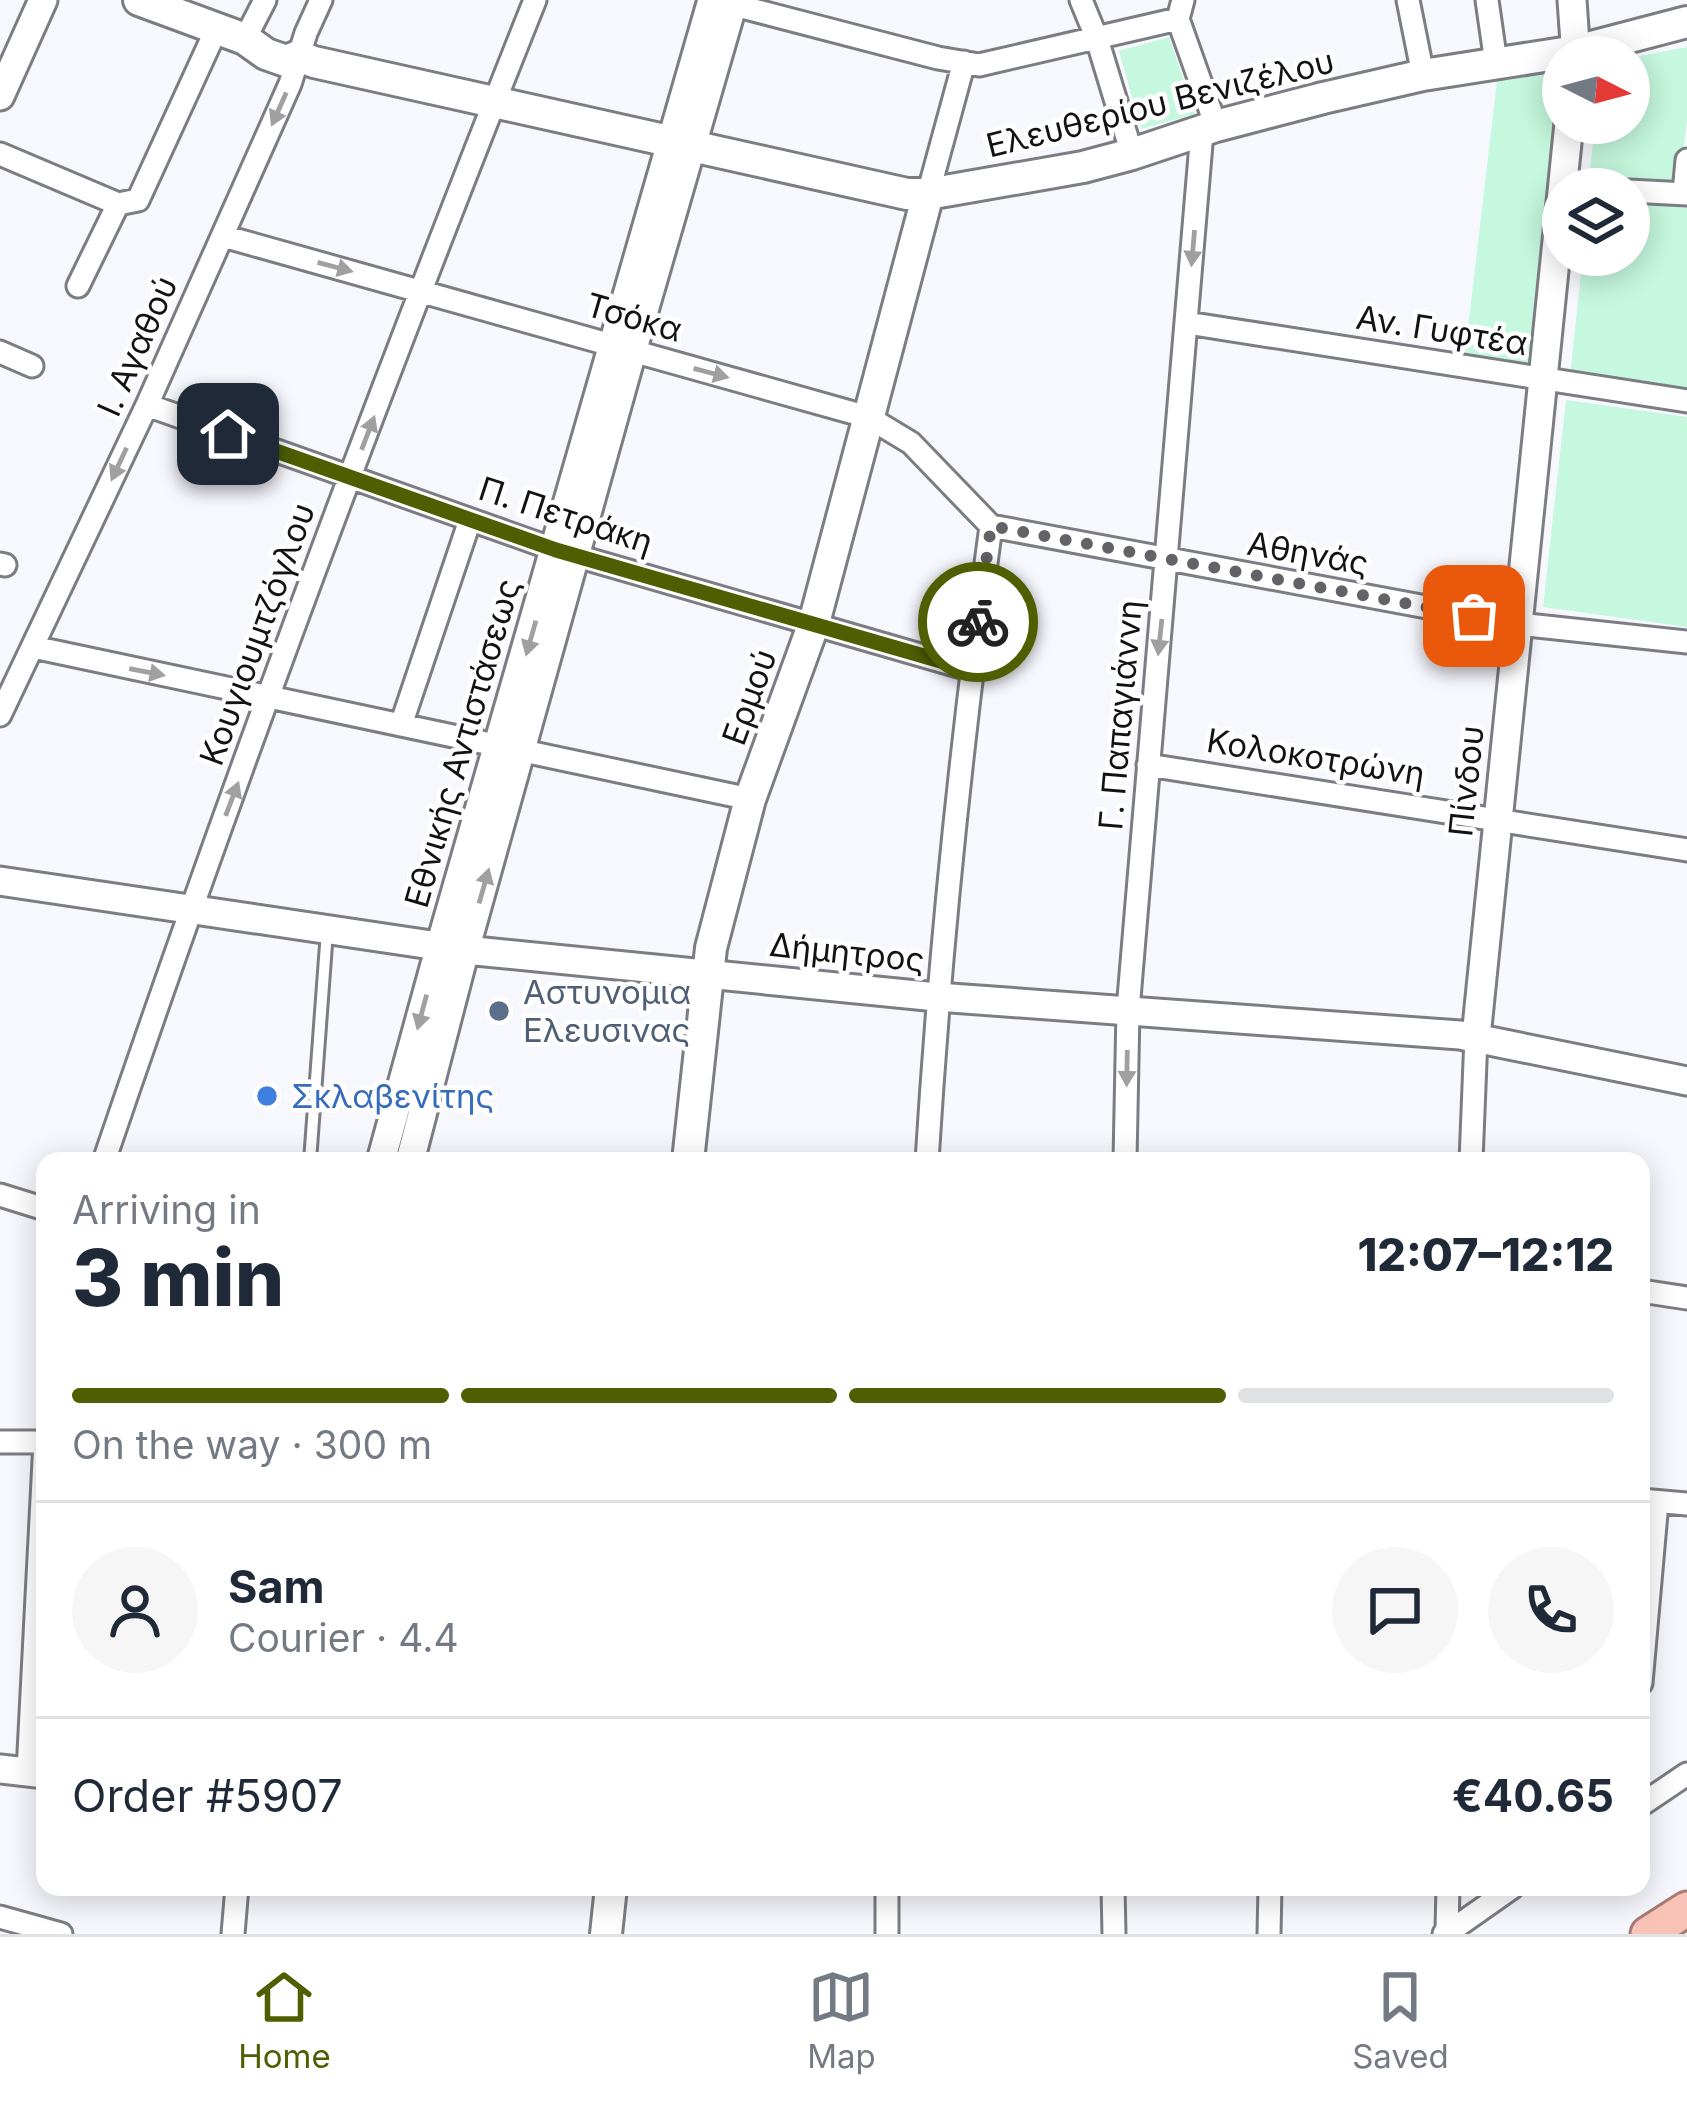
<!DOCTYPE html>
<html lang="en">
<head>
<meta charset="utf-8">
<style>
  :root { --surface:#fff; --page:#f6f6f7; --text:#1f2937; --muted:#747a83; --line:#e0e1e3; --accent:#4e5e01 }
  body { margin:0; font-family:Inter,sans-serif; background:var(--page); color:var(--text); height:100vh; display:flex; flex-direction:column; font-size:45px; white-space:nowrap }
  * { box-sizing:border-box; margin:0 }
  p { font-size:39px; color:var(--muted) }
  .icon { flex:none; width:66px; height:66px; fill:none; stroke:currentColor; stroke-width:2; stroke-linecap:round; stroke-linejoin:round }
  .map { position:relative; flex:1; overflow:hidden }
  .drawer { position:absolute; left:36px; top:1152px; width:1614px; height:744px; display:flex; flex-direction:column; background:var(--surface); border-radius:24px; box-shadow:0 6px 30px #0003 }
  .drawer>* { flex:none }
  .needle { width:78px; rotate:96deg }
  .fabs { position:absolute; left:1542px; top:36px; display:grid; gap:24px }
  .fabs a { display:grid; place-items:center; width:108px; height:108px; border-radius:50%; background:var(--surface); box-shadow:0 6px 30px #0003; font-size:60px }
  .pin { position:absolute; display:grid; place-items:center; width:102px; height:102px; color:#fff; margin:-51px; border-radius:24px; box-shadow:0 6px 18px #0006 }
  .courier { position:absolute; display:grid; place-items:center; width:120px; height:120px; margin:-60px; border:9px solid #4e5e01; border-radius:50%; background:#fff; color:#222; box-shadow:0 3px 15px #0007 }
  .overview em { font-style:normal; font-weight:800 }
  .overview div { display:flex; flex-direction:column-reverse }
  .overview { display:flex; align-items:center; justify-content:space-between; height:204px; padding:0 36px }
  h1 { font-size:78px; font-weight:800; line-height:90px }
  .bar { display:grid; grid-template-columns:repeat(4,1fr); gap:18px 12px; align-content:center; height:144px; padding:0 36px }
  .bar i { height:15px; border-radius:9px; background:var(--line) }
  .bar .active { background:var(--accent) }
  .bar p { grid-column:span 4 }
  .line { display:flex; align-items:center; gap:30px; padding:0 36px; border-top:3px solid var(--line) }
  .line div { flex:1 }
  .round { display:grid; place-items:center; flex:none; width:126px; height:126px; border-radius:63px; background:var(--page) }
  .tabs { display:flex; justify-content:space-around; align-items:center; height:168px; border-top:3px solid var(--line); background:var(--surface); font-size:33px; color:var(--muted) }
  .tabs a { display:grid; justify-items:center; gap:6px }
  .tabs .active { color:var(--accent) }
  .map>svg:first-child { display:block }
</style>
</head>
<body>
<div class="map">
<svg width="1687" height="1934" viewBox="0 0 1687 1934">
  <rect width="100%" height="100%" fill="#f7f7fe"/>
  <path fill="#c5f8de" d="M1169,37L1195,114L1141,129L1119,51Z
    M1687,47V120L1679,188L1589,179L1595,123H1629V58Z
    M1560,70L1531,373L1464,362L1497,81Z
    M1629,202L1687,208V390L1570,376L1583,255H1629Z
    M1566,400L1687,417V627L1543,607Z"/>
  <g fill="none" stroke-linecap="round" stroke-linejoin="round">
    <g stroke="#7c7c83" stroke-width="16">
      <path id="service" d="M310,1161L327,931"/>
    </g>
    <g stroke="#7c7c83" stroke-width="27">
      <path id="minor" d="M1081,0L1097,39L1132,154
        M1408,0L1423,75
        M1487,0L1496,63
        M719,1L938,58L979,65L1178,19L1183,0
        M1178,19L1216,126
        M245,39L265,0
        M0,154L118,204
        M1562,187L1595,189
        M1629,191L1687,194
        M1684,193L1687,160
        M928,194L964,62
        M223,236L868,417L911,443L991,526
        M78,286L118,204L138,200L216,30
        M1187,323L1687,401
        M0,352L32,366
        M147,405L556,550L972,670
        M991,526L1518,624L1687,642
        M0,564L5,565
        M33,647L750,799
        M0,715L147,405L290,84L306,33L321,0
        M401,725L470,520
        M1148,765L1687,850
        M104,1161C237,770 382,383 535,0
        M927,1161C940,949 962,737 991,526
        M1125,1161L1128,1010L1202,132
        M1471,1161L1476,1037
        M0,1195L45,1209
        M1641,1291L1687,1298
        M0,1442H45
        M1641,1500L1687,1504
        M1641,1683L1657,1502
        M28,1772L45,1441
        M1641,1805L1687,1774
        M1113,1887L1114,1934
        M0,1917L61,1934
        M233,1934L237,1887
        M887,1934V1887
        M1269,1934L1270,1887
        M1444,1934L1447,1929L1448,1887
        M1446,1934L1513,1887"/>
    </g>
    <g stroke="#7c7c83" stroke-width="33">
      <path id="tertiary" d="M1572,0L1576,57
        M0,96L43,0
        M0,881L465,950L937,997L1460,1035L1687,1081
        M1476,1037L1569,123
        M381,1161L440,946L712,0
        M410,1161L465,950L632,352L734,0
        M0,1769L45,1774"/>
    </g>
    <g stroke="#7c7c83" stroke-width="36">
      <path id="secondary" d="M139,0L245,39L266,54L286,61L298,56L314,62L907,194H928L1083,167L1132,154L1216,126L1323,98L1423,75L1576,51L1687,22
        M688,1161L711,948L750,799L814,623L928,194
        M606,1934L611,1887"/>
    </g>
    <g stroke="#a87b73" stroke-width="39">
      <path id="trunk" d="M1648,1934L1687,1909"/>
    </g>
    <use href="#service" stroke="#fff" stroke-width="10"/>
    <use href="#minor" stroke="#fff" stroke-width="21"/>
    <use href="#tertiary" stroke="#fff" stroke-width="27"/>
    <use href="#secondary" stroke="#fff" stroke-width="30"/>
    <use href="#trunk" stroke="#fac3b8" stroke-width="33"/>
  </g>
  <defs><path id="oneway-solid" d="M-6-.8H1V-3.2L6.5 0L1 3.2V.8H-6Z" transform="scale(3)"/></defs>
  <g fill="#a0a0a1">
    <use href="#oneway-solid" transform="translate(279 109) rotate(114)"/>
    <use href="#oneway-solid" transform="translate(1193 248) rotate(95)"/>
    <use href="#oneway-solid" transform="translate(335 267) rotate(15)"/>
    <use href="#oneway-solid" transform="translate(711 373) rotate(15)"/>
    <use href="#oneway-solid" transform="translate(368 433) rotate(-69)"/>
    <use href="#oneway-solid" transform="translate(119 464) rotate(115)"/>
    <use href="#oneway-solid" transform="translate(1160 637) rotate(96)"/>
    <use href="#oneway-solid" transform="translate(531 638) rotate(106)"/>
    <use href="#oneway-solid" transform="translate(147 672) rotate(11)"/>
    <use href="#oneway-solid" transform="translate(232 799) rotate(-69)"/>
    <use href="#oneway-solid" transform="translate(484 886) rotate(-74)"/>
    <use href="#oneway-solid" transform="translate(422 1012) rotate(105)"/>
    <use href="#oneway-solid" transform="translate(1127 1068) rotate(91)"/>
  </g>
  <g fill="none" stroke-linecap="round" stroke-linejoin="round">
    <path stroke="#626267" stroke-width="12" stroke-dasharray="0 21.6" d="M978,622L991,526L1474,616"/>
    <path stroke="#4e5e01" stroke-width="15" d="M228,434L556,550L972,670L978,622"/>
  </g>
  <circle fill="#5c6f8a" stroke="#fff" stroke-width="4.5" cx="499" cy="1011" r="12"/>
  <circle fill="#3f7fe0" stroke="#fff" stroke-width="4.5" cx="267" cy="1096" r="12"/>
  <g text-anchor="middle" stroke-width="9" stroke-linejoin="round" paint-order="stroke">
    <g font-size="33" fill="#121215" stroke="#fff">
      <text transform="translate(1160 103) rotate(-14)" y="12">Ελευθερίου Βενιζέλου</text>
      <text transform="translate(634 317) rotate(16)" y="12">Τσόκα</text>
      <text transform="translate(1442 330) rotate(9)" y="12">Αν. Γυφτέα</text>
      <text transform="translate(137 346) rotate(-66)" y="12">Ι. Αγαθού</text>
      <text transform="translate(566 515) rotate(18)" y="12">Π. Πετράκη</text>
      <text transform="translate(1308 553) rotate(10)" y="12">Αθηνάς</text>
      <text transform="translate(257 634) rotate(-70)" y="12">Κουγιουμτζόγλου</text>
      <text transform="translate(749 697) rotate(-70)" y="12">Ερμού</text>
      <text transform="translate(1120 715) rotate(-85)" y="12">Γ. Παπαγιάννη</text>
      <text transform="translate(462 743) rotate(-74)" y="12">Εθνικής Αντιστάσεως</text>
      <text transform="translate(1316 757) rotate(9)" y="12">Κολοκοτρώνη</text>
      <text transform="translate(1466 781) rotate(-84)" y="12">Πίνδου</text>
      <text transform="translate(847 952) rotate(6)" y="12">Δήμητρος</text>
    </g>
    <g font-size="33" fill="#4e5e75" stroke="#fff" text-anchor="start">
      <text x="523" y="1004">Αστυνομια<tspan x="523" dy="38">Ελευσινας</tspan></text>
    </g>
    <g font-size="33" fill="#366cbe" stroke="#fff" text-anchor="start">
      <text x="291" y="1108">Σκλαβενίτης</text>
    </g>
  </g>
</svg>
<div class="fabs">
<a><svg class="needle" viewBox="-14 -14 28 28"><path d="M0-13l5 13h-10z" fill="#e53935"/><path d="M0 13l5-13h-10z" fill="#747a83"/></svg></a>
<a><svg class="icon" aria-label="layers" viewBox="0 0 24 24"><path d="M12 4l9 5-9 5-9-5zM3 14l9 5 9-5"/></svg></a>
</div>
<div class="pin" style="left:1474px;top:616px;background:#ea580c"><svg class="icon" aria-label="bag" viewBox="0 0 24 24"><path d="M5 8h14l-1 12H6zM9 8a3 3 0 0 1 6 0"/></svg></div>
<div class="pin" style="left:228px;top:434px;background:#1f2937"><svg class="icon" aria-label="home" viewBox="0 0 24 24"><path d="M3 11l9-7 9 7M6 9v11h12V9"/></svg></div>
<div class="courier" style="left:978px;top:622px"><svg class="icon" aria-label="bike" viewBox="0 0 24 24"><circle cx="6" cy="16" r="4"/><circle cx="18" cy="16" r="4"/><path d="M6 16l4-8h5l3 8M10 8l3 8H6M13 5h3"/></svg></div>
<section class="drawer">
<div class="overview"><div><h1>3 min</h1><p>Arriving in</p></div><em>12:07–12:12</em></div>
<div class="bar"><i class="active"></i><i class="active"></i><i class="active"></i><i></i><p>On the way · 300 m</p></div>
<div class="line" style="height:216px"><a class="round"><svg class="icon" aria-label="person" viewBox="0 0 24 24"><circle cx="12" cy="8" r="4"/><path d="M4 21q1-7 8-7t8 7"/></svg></a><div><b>Sam</b><p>Courier · 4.4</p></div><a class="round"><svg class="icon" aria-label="chat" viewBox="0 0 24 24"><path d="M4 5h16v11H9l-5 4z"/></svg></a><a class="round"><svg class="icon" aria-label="phone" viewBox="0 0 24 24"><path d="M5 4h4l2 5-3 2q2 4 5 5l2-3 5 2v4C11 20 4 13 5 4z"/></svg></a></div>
<div class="line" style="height:156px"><div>Order #5907</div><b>€40.65</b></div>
</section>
</div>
<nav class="tabs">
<a class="active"><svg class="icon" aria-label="home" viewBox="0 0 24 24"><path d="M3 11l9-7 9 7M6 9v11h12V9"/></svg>Home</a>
<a><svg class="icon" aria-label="map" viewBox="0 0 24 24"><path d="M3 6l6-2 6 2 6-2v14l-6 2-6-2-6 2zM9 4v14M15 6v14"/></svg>Map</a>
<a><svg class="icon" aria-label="saved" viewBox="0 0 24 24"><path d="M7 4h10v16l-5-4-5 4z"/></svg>Saved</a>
</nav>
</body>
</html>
